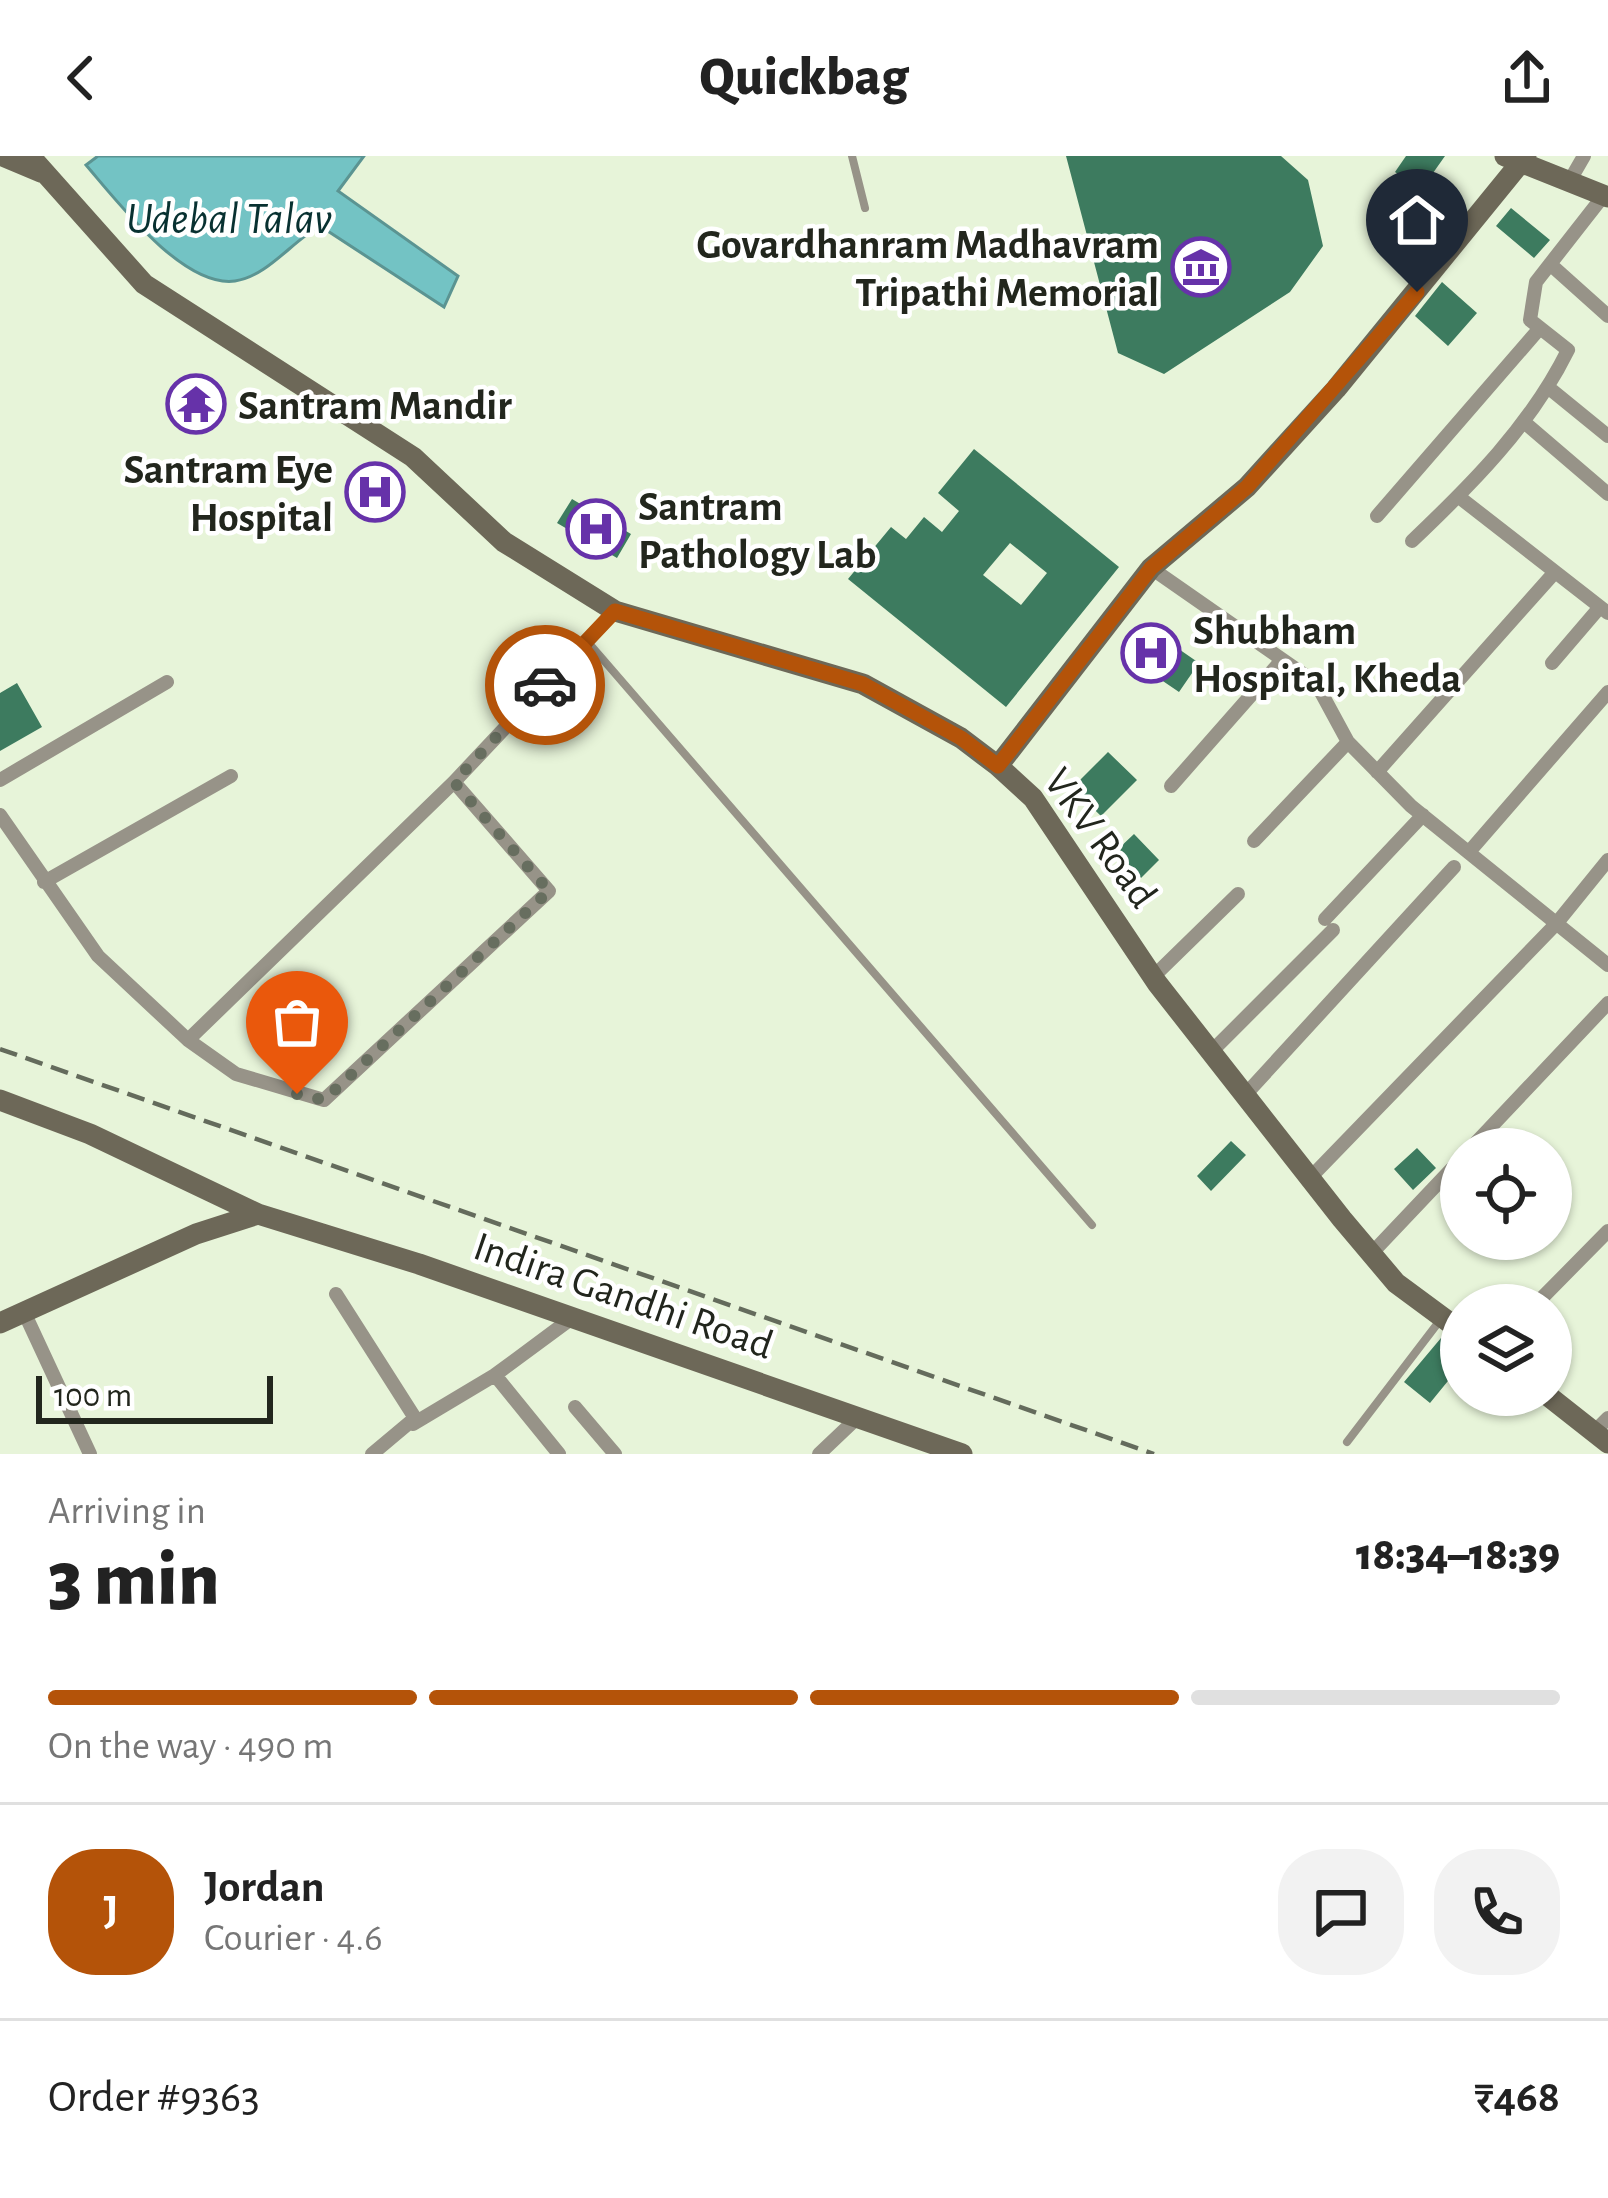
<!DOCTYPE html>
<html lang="en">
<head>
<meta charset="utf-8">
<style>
  :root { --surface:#fff; --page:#f2f2f2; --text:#222; --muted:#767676; --line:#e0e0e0; --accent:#b45309 }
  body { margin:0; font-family:"Alegreya Sans",sans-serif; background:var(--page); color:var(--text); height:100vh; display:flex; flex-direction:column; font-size:45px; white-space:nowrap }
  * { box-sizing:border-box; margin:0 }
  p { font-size:39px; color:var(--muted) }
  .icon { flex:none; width:66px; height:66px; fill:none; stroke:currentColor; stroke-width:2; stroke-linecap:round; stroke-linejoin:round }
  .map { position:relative; height:1298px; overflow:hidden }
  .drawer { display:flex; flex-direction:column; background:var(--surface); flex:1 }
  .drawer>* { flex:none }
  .buttons { position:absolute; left:1440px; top:972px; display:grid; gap:24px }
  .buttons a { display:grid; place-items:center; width:132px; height:132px; border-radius:50%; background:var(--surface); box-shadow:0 3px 9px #0004; font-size:60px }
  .scale { position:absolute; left:36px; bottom:30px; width:237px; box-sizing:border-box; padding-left:12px; border:6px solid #22261d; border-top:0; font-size:33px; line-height:42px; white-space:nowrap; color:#22261d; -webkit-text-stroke:9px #fff; paint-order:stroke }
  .pin { position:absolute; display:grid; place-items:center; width:102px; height:102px; color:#fff; margin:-123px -51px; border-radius:50% 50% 50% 0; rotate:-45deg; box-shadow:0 0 12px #0007 }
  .pin .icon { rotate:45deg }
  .courier { position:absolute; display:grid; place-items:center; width:120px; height:120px; margin:-60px; border:9px solid #b45309; border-radius:50%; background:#fff; color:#222; box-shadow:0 3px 15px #0007 }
  .overview em { font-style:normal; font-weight:800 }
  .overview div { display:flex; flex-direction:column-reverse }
  .overview { display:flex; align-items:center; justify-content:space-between; height:204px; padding:0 48px }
  h1 { font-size:78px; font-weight:800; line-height:90px }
  .bar { display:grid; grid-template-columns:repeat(4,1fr); gap:18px 12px; align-content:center; height:144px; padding:0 48px }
  .bar i { height:15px; border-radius:9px; background:var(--line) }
  .bar .on { background:var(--accent) }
  .bar p { grid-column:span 4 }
  .line { display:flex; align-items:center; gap:30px; padding:0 48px; border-top:3px solid var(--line) }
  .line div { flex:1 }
  .round { display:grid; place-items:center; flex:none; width:126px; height:126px; border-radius:48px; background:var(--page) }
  header { display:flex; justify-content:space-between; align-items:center; height:156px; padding:0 48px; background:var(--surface); font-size:54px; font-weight:800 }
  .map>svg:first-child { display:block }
</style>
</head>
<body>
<header><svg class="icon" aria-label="back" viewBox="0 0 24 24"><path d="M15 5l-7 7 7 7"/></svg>Quickbag<svg class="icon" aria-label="share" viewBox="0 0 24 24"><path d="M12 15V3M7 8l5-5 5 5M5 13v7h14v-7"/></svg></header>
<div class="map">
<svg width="1608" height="1298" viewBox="0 0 1608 1298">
  <rect width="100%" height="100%" fill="#e7f4d9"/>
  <path fill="#73c3c4" stroke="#5b9492" stroke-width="3" d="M98,0H364L338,35L458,120L444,151L320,70C292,85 268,120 235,125C183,132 117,45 86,9Z"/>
  <path fill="#3d7b5f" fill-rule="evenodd" d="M1066,0H1281L1308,24L1323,90L1290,136L1164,218L1118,197Z
    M1406,0H1445L1421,34L1395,16Z
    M1511,52L1550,84L1534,102L1496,70Z
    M1442,126L1477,157L1448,190L1415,160Z
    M974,293L1119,411L1006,551L848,423L891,371L906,383L924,361L942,376L959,355L938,337ZM1010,387L1047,417L1021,449L983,419Z
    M572,343L631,378L617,402L557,367Z
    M1144,469L1199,507L1179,536L1123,498Z
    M17,527L42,571L0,595V537Z
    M1108,596L1137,624L1101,660L1072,632Z
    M1134,678L1159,704L1141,722L1116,695Z
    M1231,985L1246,999L1211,1035L1197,1020Z
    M1417,992L1436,1012L1413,1034L1394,1013Z
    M1441,1182L1461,1199V1209L1430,1247L1404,1226Z"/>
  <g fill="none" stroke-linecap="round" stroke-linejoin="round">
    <path stroke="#979388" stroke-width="8" d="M852,0L865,52
      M587,485L1092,1069
      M1347,1286L1441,1163"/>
    <path stroke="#979388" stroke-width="14" d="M1569,26L1584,0
      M1550,108L1608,160
      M1549,232L1608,280
      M1524,266L1608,338
      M1459,341L1608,457
      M1377,360L1540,172
      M1412,385C1472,328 1531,269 1568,194L1530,164L1536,126L1604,39
      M1151,412L1316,527L1348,586L1411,650L1608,809
      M1552,507L1600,451
      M1377,616L1555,416
      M0,624L167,526
      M454,626L549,735L324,944L236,918L188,884Z
      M454,626L615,455
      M1171,630L1282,504
      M0,659L98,800L188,884
      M1254,685L1348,586
      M1469,696L1608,536
      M44,726L231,620
      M1325,763L1423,659
      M1153,821L1238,738
      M1211,896L1333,774
      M1245,939L1454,711
      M1470,993L1608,847
      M1310,1022L1556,768L1608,704
      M1371,1098L1461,1003
      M336,1138L415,1262L372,1298
      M1535,1149L1608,1075
      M24,1156L90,1298
      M575,1251L615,1298
      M413,1268L495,1219
      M1594,1276L1608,1262
      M559,1298L495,1219L572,1162
      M819,1298L857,1262"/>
    <path stroke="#6d6858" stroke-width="21" d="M3,0L41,16
      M30,0L144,128L413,301L504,386L615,455L863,528L961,582L998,610L1033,642L1157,827L1342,1063L1396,1127L1461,1175
      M1505,0L1608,41
      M998,610L1151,412L1247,331L1336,233L1526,0
      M0,944L90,978L258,1058L419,1108L962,1298
      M0,1167L196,1078L258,1058
      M1547,1239L1608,1287"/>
    <path stroke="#646b5c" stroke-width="4.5" stroke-dasharray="18 9" stroke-linecap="butt" d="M0,893L1154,1298"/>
  </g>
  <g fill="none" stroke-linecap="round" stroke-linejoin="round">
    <path stroke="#676e5f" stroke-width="12" stroke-dasharray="0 21.6" d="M297,938L324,944L549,735L454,626L545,529"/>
    <path stroke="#b45309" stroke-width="15" d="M545,529L615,455L863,528L961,582L998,610L1151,412L1247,331L1417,136"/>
  </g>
  <defs>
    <g id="museum-ring" transform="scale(3)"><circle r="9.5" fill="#fff" stroke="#6632a9" stroke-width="1.5"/><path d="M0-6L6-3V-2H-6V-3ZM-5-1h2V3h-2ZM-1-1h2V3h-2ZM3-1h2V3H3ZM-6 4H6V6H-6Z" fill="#6632a9"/></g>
    <g id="temple-ring" transform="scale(3)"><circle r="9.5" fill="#fff" stroke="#6632a9" stroke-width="1.5"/><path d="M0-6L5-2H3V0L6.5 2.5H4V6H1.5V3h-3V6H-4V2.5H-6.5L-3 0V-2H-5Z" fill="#6632a9"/></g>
    <g id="hospital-ring" transform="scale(3)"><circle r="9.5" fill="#fff" stroke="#6632a9" stroke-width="1.5"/><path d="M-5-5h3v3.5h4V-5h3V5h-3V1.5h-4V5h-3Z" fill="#6632a9"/></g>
  </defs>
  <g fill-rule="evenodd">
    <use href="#museum-ring" x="1201" y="111"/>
    <use href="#temple-ring" x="196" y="248"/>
    <use href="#hospital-ring" x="375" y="336"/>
    <use href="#hospital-ring" x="596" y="373"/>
    <use href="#hospital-ring" x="1151" y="497"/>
  </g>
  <g text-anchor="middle" stroke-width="9" stroke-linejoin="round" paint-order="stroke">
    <g font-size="42" font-weight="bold" fill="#22261d" stroke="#fff" text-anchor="start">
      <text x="1159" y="102" text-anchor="end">Govardhanram Madhavram<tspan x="1159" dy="48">Tripathi Memorial</tspan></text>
      <text x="238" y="263">Santram Mandir</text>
      <text x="333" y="327" text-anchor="end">Santram Eye<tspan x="333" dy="48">Hospital</tspan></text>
      <text x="638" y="364">Santram<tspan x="638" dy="48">Pathology Lab</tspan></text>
      <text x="1193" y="488">Shubham<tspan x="1193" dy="48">Hospital, Kheda</tspan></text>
    </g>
    <g font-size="42" fill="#22261d" stroke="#fff">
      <text transform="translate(1102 681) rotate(54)" y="15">VKV Road</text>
      <text transform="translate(624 1138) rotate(19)" y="15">Indira Gandhi Road</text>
    </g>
    <g font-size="45" font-style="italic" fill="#083131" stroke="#fff">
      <text x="229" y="77">Udebal Talav</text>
    </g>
  </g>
</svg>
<div class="buttons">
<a><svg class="icon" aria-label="locate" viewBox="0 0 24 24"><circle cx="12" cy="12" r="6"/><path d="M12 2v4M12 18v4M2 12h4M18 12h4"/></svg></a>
<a><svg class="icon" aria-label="layers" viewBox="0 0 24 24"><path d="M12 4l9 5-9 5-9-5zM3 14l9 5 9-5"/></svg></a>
</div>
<div class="scale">100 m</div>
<div class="pin" style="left:297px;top:938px;background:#ea580c"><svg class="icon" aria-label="bag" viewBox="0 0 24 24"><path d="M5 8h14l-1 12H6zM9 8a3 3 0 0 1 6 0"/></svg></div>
<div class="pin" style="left:1417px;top:136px;background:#1f2937"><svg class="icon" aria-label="home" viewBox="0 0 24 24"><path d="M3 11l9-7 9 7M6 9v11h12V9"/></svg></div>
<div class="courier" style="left:545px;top:529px"><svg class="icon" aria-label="car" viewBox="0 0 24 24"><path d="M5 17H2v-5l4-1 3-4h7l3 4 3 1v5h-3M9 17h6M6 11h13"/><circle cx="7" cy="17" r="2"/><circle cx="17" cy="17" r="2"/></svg></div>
</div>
<section class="drawer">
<div class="overview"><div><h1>3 min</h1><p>Arriving in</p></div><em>18:34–18:39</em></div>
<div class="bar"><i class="on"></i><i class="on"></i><i class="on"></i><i></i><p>On the way · 490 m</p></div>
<div class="line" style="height:216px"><b class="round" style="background:var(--accent);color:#fff">J</b><div><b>Jordan</b><p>Courier · 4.6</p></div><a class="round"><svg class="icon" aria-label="chat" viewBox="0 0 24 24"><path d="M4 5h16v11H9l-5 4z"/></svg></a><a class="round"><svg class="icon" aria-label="phone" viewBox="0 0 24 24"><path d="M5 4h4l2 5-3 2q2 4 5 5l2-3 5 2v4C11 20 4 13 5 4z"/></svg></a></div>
<div class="line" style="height:156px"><div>Order #9363</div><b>₹468</b></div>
</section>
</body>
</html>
